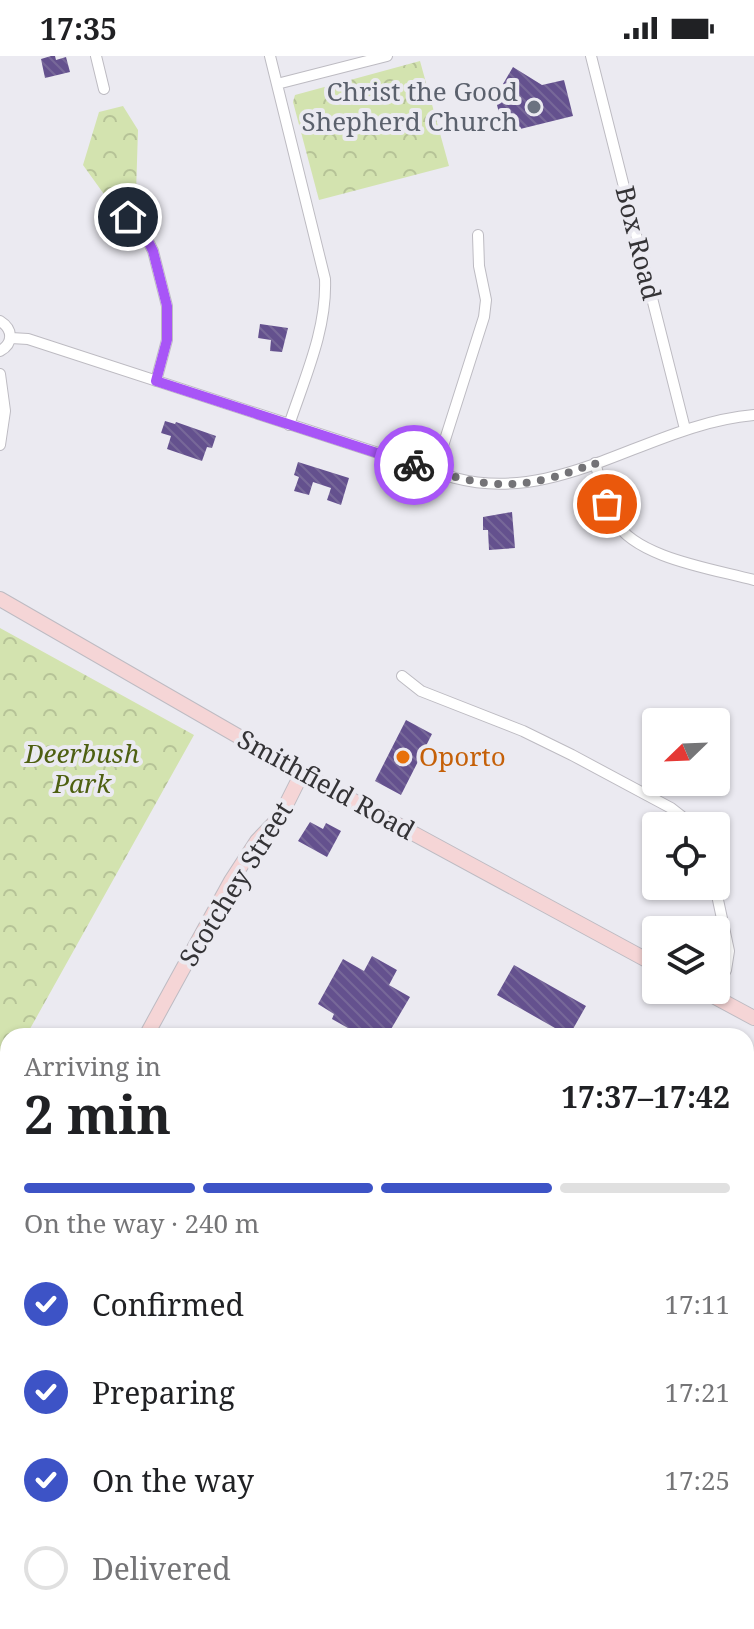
<!DOCTYPE html>
<html lang="en">
<head>
<meta charset="utf-8">
<style>
  :root { --surface:#fff; --page:#f2f2f2; --text:#202124; --muted:#757577; --line:#e0e0e0; --accent:#3d53c6 }
  body { margin:0; font-family:"Noto Serif",serif; background:var(--page); color:var(--text); height:100vh; display:flex; flex-direction:column; font-size:30px; white-space:nowrap }
  * { box-sizing:border-box; margin:0 }
  p { font-size:26px; color:var(--muted) }
  .icon { flex:none; width:44px; height:44px; fill:none; stroke:currentColor; stroke-width:2; stroke-linecap:round; stroke-linejoin:round }
  .map { position:relative; flex:1; overflow:hidden }
  .details { position:absolute; left:0px; top:972px; width:754px; height:602px; display:flex; flex-direction:column; background:var(--surface); border-radius:24px 24px 0 0; box-shadow:0 2px 6px #0004 }
  .details>* { flex:none }
  .needle { width:52px; rotate:247deg }
  .buttons { position:absolute; left:642px; top:652px; display:grid; gap:16px }
  .buttons a { display:grid; place-items:center; width:88px; height:88px; border-radius:8px; background:var(--surface); box-shadow:0 2px 6px #0004; font-size:40px }
  .pin { position:absolute; display:grid; place-items:center; width:68px; height:68px; color:#fff; margin:-34px; border:4px solid #fff; border-radius:50%; box-shadow:0 2px 8px #0007 }
  .courier { position:absolute; display:grid; place-items:center; width:80px; height:80px; margin:-40px; border:6px solid #a855f7; border-radius:50%; background:#fff; color:#222; box-shadow:0 2px 10px #0007 }
  .summary em { font-style:normal; font-weight:700 }
  .summary div { display:flex; flex-direction:column-reverse }
  .summary { display:flex; align-items:center; justify-content:space-between; height:136px; padding:0 24px }
  h1 { font-size:52px; font-weight:700; line-height:60px }
  .bar { display:grid; grid-template-columns:repeat(4,1fr); gap:12px 8px; align-content:center; height:96px; padding:0 24px }
  .bar i { height:10px; border-radius:6px; background:var(--line) }
  .bar .active { background:var(--accent) }
  .bar p { grid-column:span 4 }
  ol { padding:0 24px; list-style:none }
  li { display:flex; align-items:center; gap:24px; height:88px }
  li p { margin-inline-start:auto }
  li .icon { padding:8px; border-radius:50%; background:var(--accent); color:#fff; stroke-width:4 }
  li:last-child { color:var(--muted) }
  li i { width:44px; height:44px; border:4px solid var(--line); border-radius:50% }
  .status { display:flex; justify-content:space-between; align-items:center; height:56px; padding:0 40px; background:var(--surface); direction:ltr }
  .status svg { height:22px; fill:currentColor }
  .map>svg:first-child { display:block }
</style>
</head>
<body>
<div class="status"><b>17:35</b><svg viewBox="0 0 49 12"><path d="M0 12V9h3v3zM5 12V6h3v6zM10 12V3h3v9zM15 12V0h3v12zM26 1h20v11H26zM47 4h2v5h-2z"/></svg></div>
<div class="map">
<svg width="754" height="1573" viewBox="0 0 754 1573">
  <defs>
    <pattern id="forest-crowns" width="20" height="18" patternUnits="userSpaceOnUse" patternTransform="scale(2)"><rect width="20" height="18" fill="#d3e3af"/><path d="M2 6a3 3 0 1 1 6 0M12 15a3 3 0 1 1 6 0" fill="none" stroke="#b6c397"/></pattern>
    <pattern id="building-back-hatch" width="6" height="6" patternUnits="userSpaceOnUse" patternTransform="scale(2)"><rect width="6" height="6" fill="#64518e"/><path d="M-1 5l2 2M0 0l6 6M5-1l2 2" fill="none" stroke="#776899"/></pattern>
  </defs>
  <rect width="100%" height="100%" fill="#ebeaf1"/>
  <path fill="url(#forest-crowns)" d="M420,5L449,110L319,144L293,46L295,39Z
    M123,50L138,74L136,137L131,143L111,148L83,109L99,56Z
    M0,572L194,679L26,980H8V1013L0,1027Z"/>
  <path fill="url(#building-back-hatch)" d="M51,0H55L56,4L66,1L70,16L45,22L41,3Z
    M513,11L542,29L564,24L573,60L504,77L495,41L514,36L503,28Z
    M260,268L288,272L282,296L270,295L271,284L258,282Z
    M165,365L175,368L176,366L216,380L212,392L207,391L202,405L167,393L171,380L161,377Z
    M298,406L349,422L341,449L327,444L331,432L313,426L309,439L294,435L299,421L294,419Z
    M512,456L515,492L489,494L488,474H483V461Z
    M406,664L432,678L401,739L375,725Z
    M310,766L323,773L326,767L341,775L327,801L298,785Z
    M372,900L397,914L389,929L410,941L387,980H362L332,963L334,958L318,948L343,903L364,915Z
    M514,909L586,950L569,980L497,939Z"/>
  <g fill="none" stroke-linecap="round" stroke-linejoin="round">
    <g stroke="#bdbbc2" stroke-width="12">
      <path id="street" d="M96,0L104,33
        M270,0L325,223C327,273 305,321 289,369
        M591,0L685,373
        M277,28L387,0
        M128,161L143,175L153,195L167,250V284L156,325
        M0,265C13,273 14,287 0,295
        M11,282L28,283L455,422C561,450 649,368 754,359
        M0,318L5,355L0,389
        M595,407C601,426 605,448 615,465C636,502 714,513 754,524
        M435,415L484,261L486,244L479,210L478,179
        M402,620L421,635L523,675L572,699L671,752L694,770
        M715,830L729,895L726,914L716,933
        M746,1206L754,1197
        M746,1269L754,1261
        M746,1501L754,1493
        M0,1516L8,1517
        M746,1560L754,1567
        M163,1566L171,1573
        M332,1573L333,1571
        M678,1573L684,1566"/>
    </g>
    <g stroke="#bdbbc2" stroke-width="16">
      <path id="secondary" d="M0,543L302,717L656,909
        M702,934L754,962
        M146,980L231,825L257,785L280,761L302,717
        M0,1182L8,1186
        M523,1566L531,1573"/>
    </g>
    <use href="#street" stroke="#fff" stroke-width="10"/>
    <use href="#secondary" stroke="#f5d5d6" stroke-width="14"/>
  </g>
  <g fill="none" stroke-linecap="round" stroke-linejoin="round">
    <path stroke="#747377" stroke-width="8" stroke-dasharray="0 14.4" d="M414,409C492,433 517,437 595,407L607,448"/>
    <path stroke="#a855f7" stroke-width="10" d="M128,161L143,175L153,195L167,250V284L156,325L414,409"/>
  </g>
  <circle fill="#6b7280" stroke="#ebeaf1" stroke-width="3" cx="534" cy="51" r="8"/>
  <circle fill="#e8710a" stroke="#ebeaf1" stroke-width="3" cx="403" cy="701" r="8"/>
  <g text-anchor="middle" stroke-width="8" stroke-linejoin="round" paint-order="stroke">
    <g font-size="26" fill="#5b616d" stroke="#ebeaf1" text-anchor="end">
      <text x="518" y="45">Christ the Good<tspan x="518" dy="30">Shepherd Church</tspan></text>
    </g>
    <g font-size="26" fill="#343336" stroke="#ebeaf1">
      <text transform="translate(638 187) rotate(76)" y="9">Box Road</text>
      <text transform="translate(326 729) rotate(29)" y="9">Smithfield Road</text>
      <text transform="translate(236 828) rotate(-58)" y="9">Scotchey Street</text>
    </g>
    <g font-size="26" font-style="italic" fill="#4e6012" stroke="#ebeaf1">
      <text x="82" y="707">Deerbush<tspan x="82" dy="30">Park</tspan></text>
    </g>
    <g font-size="26" fill="#c56008" stroke="#ebeaf1" text-anchor="start">
      <text x="419" y="710">Oporto</text>
    </g>
  </g>
</svg>
<div class="buttons">
<a><svg class="needle" viewBox="-14 -14 28 28"><path d="M0-13l5 13h-10z" fill="#e53935"/><path d="M0 13l5-13h-10z" fill="#757577"/></svg></a>
<a><svg class="icon" aria-label="locate" viewBox="0 0 24 24"><circle cx="12" cy="12" r="6"/><path d="M12 2v4M12 18v4M2 12h4M18 12h4"/></svg></a>
<a><svg class="icon" aria-label="layers" viewBox="0 0 24 24"><path d="M12 4l9 5-9 5-9-5zM3 14l9 5 9-5"/></svg></a>
</div>
<div class="pin" style="left:607px;top:448px;background:#ea580c"><svg class="icon" aria-label="bag" viewBox="0 0 24 24"><path d="M5 8h14l-1 12H6zM9 8a3 3 0 0 1 6 0"/></svg></div>
<div class="pin" style="left:128px;top:161px;background:#1f2937"><svg class="icon" aria-label="home" viewBox="0 0 24 24"><path d="M3 11l9-7 9 7M6 9v11h12V9"/></svg></div>
<div class="courier" style="left:414px;top:409px"><svg class="icon" aria-label="bike" viewBox="0 0 24 24"><circle cx="6" cy="16" r="4"/><circle cx="18" cy="16" r="4"/><path d="M6 16l4-8h5l3 8M10 8l3 8H6M13 5h3"/></svg></div>
<section class="details">
<div class="summary"><div><h1>2 min</h1><p>Arriving in</p></div><em>17:37–17:42</em></div>
<div class="bar"><i class="active"></i><i class="active"></i><i class="active"></i><i></i><p>On the way · 240 m</p></div>
<ol>
<li><svg class="icon" aria-label="check" viewBox="0 0 24 24"><path d="M5 12l5 5 9-10"/></svg>Confirmed<p>17:11</p></li>
<li><svg class="icon" aria-label="check" viewBox="0 0 24 24"><path d="M5 12l5 5 9-10"/></svg>Preparing<p>17:21</p></li>
<li><svg class="icon" aria-label="check" viewBox="0 0 24 24"><path d="M5 12l5 5 9-10"/></svg>On the way<p>17:25</p></li>
<li><i></i>Delivered</li>
</ol>
</section>
</div>
</body>
</html>
